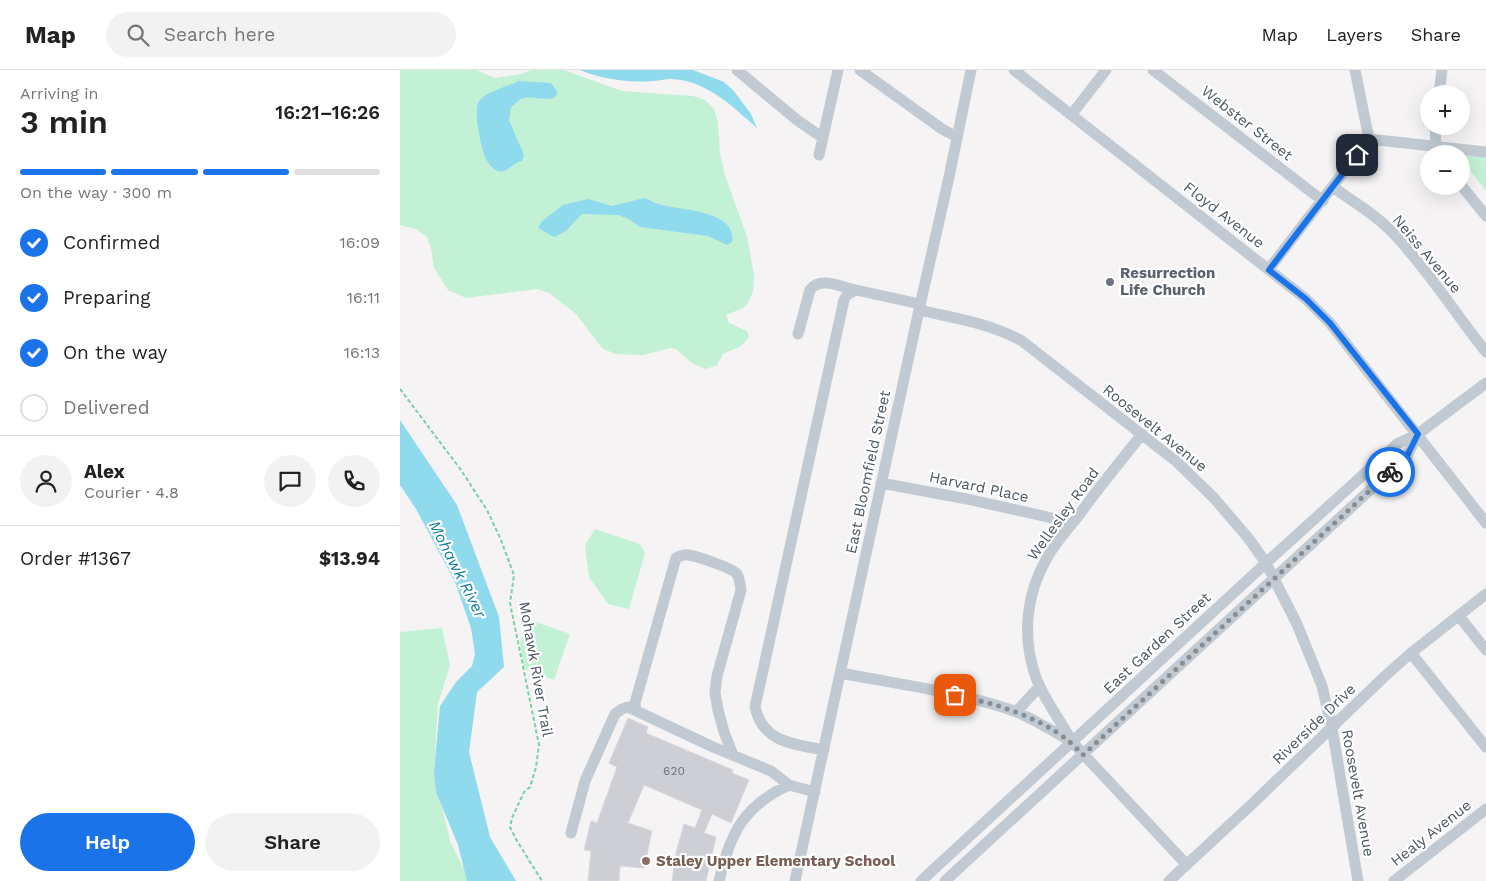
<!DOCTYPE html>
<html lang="en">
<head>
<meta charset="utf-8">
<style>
  :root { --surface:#fff; --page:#f2f2f2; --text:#222; --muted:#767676; --line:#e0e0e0; --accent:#1a73e8 }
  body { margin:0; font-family:"Work Sans",sans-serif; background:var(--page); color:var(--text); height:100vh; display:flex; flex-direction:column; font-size:19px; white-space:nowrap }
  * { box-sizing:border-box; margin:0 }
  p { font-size:16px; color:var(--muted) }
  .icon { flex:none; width:28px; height:28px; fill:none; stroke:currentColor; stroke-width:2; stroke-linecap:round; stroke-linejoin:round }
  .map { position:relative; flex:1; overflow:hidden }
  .details { display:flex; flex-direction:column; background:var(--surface); width:400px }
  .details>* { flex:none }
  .tools { position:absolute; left:1020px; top:15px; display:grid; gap:10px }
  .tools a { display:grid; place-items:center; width:50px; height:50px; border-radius:50%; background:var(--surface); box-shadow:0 5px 20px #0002; font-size:25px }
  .pin { position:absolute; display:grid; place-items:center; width:42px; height:42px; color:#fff; margin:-21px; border-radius:10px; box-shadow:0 2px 8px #0006 }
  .courier { position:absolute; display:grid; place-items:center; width:50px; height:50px; margin:-25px; border:4px solid #1a73e8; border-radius:50%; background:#fff; color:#222; box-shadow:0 1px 6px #0007 }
  .head em { font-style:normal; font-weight:600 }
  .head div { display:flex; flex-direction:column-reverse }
  .head { display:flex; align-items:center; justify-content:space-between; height:85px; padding:0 20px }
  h1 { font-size:32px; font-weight:600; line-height:38px }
  .bar { display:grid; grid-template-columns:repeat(4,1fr); gap:8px 5px; align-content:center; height:60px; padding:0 20px }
  .bar i { height:6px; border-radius:4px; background:var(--line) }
  .bar .current { background:var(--accent) }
  .bar p { grid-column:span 4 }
  .line { display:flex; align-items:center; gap:12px; padding:0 20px; border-top:1px solid var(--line) }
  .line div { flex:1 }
  .round { display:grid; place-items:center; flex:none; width:52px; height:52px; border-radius:26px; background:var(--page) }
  ol { padding:0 20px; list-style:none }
  li { display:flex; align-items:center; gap:15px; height:55px }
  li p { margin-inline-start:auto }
  li .icon { padding:5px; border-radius:50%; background:var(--accent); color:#fff; stroke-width:4 }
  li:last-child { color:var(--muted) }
  li i { width:28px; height:28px; border:2px solid var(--line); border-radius:50% }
  .action { display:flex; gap:10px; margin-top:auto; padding:10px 20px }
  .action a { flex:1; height:58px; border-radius:30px; background:var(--accent); color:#fff; font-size:20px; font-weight:600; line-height:58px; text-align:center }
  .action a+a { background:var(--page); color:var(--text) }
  header { display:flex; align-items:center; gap:30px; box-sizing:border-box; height:70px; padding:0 25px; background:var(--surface); border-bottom:1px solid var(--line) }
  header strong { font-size:24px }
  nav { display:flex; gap:28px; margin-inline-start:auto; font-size:18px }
  .search { width:350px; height:45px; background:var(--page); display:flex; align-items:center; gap:12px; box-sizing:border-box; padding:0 18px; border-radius:28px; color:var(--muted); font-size:19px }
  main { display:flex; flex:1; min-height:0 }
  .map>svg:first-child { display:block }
</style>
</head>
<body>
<header>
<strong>Map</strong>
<div class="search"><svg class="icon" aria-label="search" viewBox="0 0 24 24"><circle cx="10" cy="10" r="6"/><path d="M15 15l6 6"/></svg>Search here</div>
<nav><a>Map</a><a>Layers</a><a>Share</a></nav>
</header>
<main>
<section class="details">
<div class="head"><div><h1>3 min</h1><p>Arriving in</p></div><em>16:21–16:26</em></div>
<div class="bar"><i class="current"></i><i class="current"></i><i class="current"></i><i></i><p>On the way · 300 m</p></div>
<ol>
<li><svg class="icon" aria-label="check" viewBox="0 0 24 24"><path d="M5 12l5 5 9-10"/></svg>Confirmed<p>16:09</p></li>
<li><svg class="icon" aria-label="check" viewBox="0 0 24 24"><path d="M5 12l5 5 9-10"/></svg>Preparing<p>16:11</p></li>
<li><svg class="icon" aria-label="check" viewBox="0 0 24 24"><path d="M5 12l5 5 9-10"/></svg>On the way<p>16:13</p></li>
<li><i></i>Delivered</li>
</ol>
<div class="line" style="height:90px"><a class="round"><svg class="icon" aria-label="person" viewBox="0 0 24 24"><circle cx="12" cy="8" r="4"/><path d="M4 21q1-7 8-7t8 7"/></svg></a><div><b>Alex</b><p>Courier · 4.8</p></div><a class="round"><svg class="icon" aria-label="chat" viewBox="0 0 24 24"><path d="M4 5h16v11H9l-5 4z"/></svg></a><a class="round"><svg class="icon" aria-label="phone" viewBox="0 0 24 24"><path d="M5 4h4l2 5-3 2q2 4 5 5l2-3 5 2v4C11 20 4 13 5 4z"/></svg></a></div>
<div class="line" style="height:65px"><div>Order #1367</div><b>$13.94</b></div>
<div class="action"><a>Help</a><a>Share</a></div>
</section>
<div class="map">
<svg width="1086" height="811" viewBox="0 0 1086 811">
  <rect width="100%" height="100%" fill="#f5f3f3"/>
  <path fill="#c3f1d5" d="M0,0H76L95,8L121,4L132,0H164L222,21L293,26L305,30L314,39L318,52L320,83L324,102L347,167L354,205L353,222L347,234L343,238L326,245L329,253L347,261L349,267L341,276L323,284L317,295L306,299L293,294L276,279L270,278L243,285L215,284L202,278L176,244L149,223L137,219L66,228L48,220L34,198L31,178L27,167L16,159L0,155Z
    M1061,84L1086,86V121L1061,89Z
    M195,459L240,474L245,483L229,539L208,534L189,507L185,475Z
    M128,549L170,564L154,610L124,599L120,572Z
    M42,558L50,595L38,634L34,701L50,771L70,811H0V562Z"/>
  <path fill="#90daee" d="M180,0H293L324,12L333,20L351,44L357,58C332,36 306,10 271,9C265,9 258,11 252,11C228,13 202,9 180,0Z
    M119,11L151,13L158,23L154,28C144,31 131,25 121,29C118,31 114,35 111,37L109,50L124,85L122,91C113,92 107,104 98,101C92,99 87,92 85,87C81,77 72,37 80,30C86,22 109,16 119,11Z
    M244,128C250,130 256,134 262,135C281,140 338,141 332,172L327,175L308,166L240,157L230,150L219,145L182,144L166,161L154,167L138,158L141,152L163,135L188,129L212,136Z
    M0,350L57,435L99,547L104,597L77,622L69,682L90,767L116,811H67L58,775L36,722L34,701L40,636L56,612L72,596L75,584L71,558L55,512L16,439L0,415Z"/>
  <path fill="#cdcfd5" stroke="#d7d9de" d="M228,648L248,657L246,663L333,700L332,703L349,710L331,753L312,744L304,763L316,767L306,811H272L276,783L284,754L295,758L302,740L244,715L228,753L252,761L244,798L220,796L219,811H188L191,781L184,780L191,751L197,753L217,697L209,693Z"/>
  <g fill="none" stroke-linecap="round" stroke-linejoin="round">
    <path stroke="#7ad0a6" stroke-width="2" stroke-dasharray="4 2.5" stroke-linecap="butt" d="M0,319L61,400L87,440L101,470L114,505L110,533L139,675L136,697L130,717L124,722L112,748L110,757L117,771L142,811"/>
    <path stroke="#c1cad2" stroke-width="11" d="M337,0L397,50L423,68
      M460,0L542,59L557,67
      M614,0L906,229L930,253L1086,453
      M753,0L923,131
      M955,0L969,69
      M1039,24L1042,0
      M672,44L706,0
      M1035,56L1036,75L1038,82
      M969,69L1086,82
      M419,85L438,0
      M1061,115L1086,146
      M933,117C953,132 977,145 994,164C1028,200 1055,243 1086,282
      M869,199L969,69
      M519,240C554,248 590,253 622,271L777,392L814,428L849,469L866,493L897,554L922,616L932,658L958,811
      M398,264L410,220C420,206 441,217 456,220
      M742,364C721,391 699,417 679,445C668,459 655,473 647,488C626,524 622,565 635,605C643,629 661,650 672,672L787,795
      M481,413L567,429L652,448L671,455
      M1059,546L1086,580
      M1011,583L1086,677
      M441,603C496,614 561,622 614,641C634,649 653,661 672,672
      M236,641L235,633L276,488C280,486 284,484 288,485C297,486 332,498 337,504C340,509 340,515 341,520L317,606L315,623L318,640L324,662L333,685
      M616,642L640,616
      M424,680C394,674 363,673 355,637L444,230L447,225L456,220L520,234
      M171,763L185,711L215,644L222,639L228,637L313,677L371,701L389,715L415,722
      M319,811C330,764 343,736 389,715
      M395,811L519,240L549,107L571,0
      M521,811L866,493L997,374L1018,364L1086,313
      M545,811L1007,386L1018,364
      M769,811L851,735L984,607L1011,583L1086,524
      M994,811L1086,739"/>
  </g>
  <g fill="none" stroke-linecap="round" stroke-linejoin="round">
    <path stroke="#868d94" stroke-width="5" stroke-dasharray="0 9" d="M555,625C598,634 653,650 683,685L990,402"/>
    <path stroke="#1a73e8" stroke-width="6" d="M957,85L869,200L906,229L930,253L1018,364L1007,386L990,402"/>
  </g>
  <circle fill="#6b7280" stroke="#fff" stroke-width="2" cx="710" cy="212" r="5"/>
  <circle fill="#8d6e63" stroke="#fff" stroke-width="2" cx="246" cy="791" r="5"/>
  <g text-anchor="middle" stroke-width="4.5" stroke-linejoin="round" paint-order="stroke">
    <g font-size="12" fill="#6b747e">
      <text x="274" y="705">620</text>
    </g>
    <g font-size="15" fill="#4a5661" stroke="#fff">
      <text transform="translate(847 53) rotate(38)" y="5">Webster Street</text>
      <text transform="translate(824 145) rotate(38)" y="5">Floyd Avenue</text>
      <text transform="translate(1027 184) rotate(50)" y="5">Neiss Avenue</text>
      <text transform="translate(755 358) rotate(39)" y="5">Roosevelt Avenue</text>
      <text transform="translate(468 402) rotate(-78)" y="5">East Bloomfield Street</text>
      <text transform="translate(579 417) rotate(12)" y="5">Harvard Place</text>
      <text transform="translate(663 444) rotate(-54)" y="5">Wellesley Road</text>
      <text transform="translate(757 573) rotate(-43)" y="5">East Garden Street</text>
      <text transform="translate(136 599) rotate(80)" y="5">Mohawk River Trail</text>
      <text transform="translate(914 654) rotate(-44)" y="5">Riverside Drive</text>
      <text transform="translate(958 723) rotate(80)" y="5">Roosevelt Avenue</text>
      <text transform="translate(1031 763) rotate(-38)" y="5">Healy Avenue</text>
    </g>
    <g font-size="15" font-weight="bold" fill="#5b616d" stroke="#fff" text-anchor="start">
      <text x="720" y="208">Resurrection<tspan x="720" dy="17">Life Church</tspan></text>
    </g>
    <g font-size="15" font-weight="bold" fill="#785e54" stroke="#fff" text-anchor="start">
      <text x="256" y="796">Staley Upper Elementary School</text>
    </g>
    <g font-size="16" font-style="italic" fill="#0c7c9b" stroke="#fff">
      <text transform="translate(58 499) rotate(63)" y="6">Mohawk River</text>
    </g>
  </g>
</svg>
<div class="tools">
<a>+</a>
<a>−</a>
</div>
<div class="pin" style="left:555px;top:625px;background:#ea580c"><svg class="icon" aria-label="bag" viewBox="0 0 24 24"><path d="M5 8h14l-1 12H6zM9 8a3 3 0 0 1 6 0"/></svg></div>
<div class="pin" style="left:957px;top:85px;background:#1f2937"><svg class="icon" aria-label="home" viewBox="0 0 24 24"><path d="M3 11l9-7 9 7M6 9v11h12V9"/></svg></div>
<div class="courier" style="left:990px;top:402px"><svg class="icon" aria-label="bike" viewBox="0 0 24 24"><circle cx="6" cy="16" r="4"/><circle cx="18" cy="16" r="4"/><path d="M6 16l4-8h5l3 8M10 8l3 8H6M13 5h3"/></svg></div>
</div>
</main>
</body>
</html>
